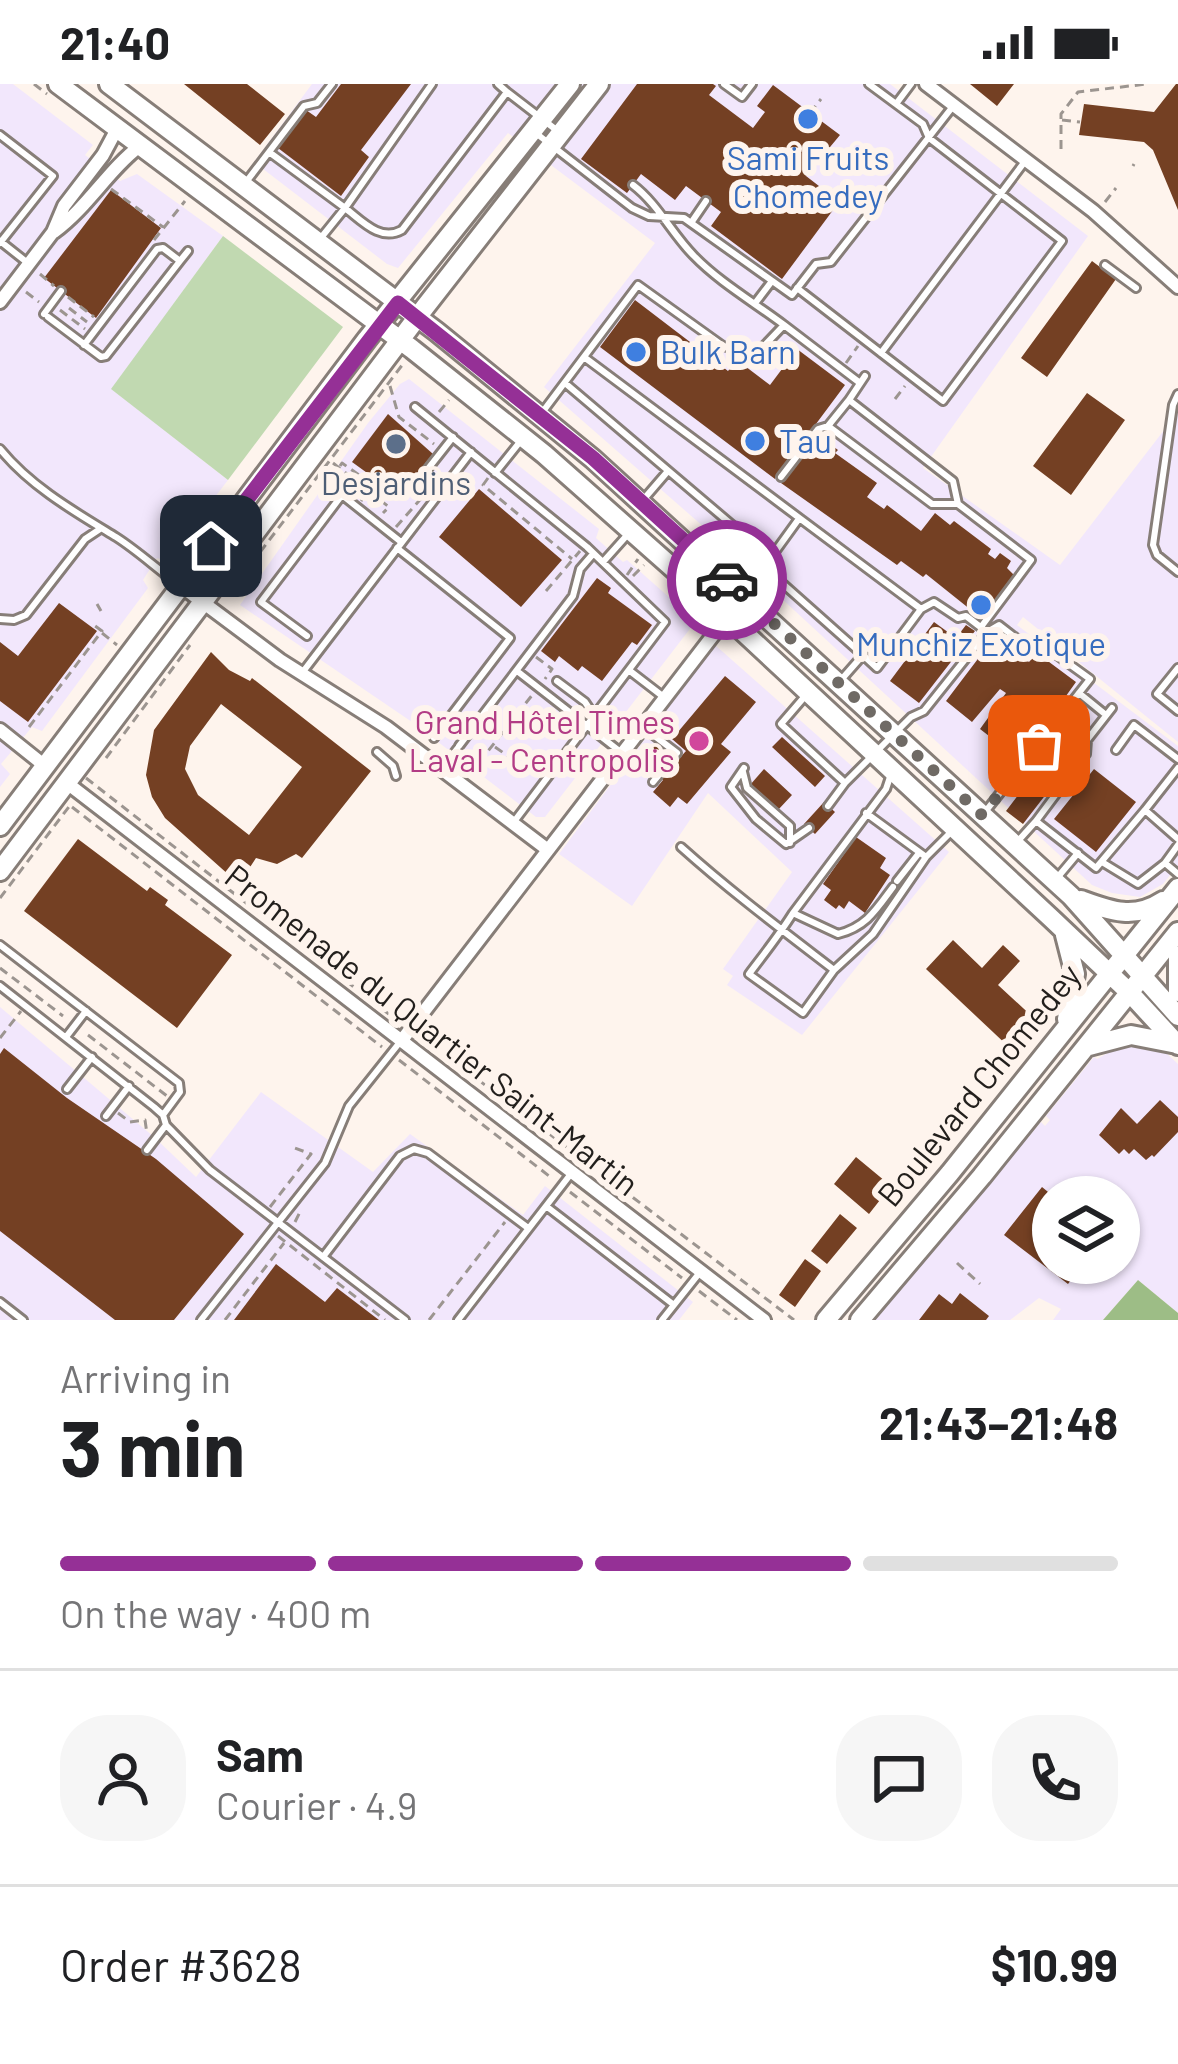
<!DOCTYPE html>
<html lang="en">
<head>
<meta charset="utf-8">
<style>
  :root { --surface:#fff; --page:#f6f6f6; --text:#202124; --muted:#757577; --line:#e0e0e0; --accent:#953096 }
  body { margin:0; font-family:Barlow,sans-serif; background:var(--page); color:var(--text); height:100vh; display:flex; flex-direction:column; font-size:45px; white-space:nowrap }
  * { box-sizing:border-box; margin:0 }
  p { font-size:39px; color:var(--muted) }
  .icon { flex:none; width:66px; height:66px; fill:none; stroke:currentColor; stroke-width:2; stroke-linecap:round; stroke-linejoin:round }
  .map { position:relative; height:1236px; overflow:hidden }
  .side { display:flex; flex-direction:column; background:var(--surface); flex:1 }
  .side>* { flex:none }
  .fabs { position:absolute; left:1032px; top:1092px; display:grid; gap:24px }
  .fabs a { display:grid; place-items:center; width:108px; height:108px; border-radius:50%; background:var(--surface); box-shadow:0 3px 9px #0004; font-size:60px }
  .pin { position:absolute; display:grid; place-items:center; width:102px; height:102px; color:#fff; margin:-51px; border-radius:24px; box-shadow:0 6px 18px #0006 }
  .courier { position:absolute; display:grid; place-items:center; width:120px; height:120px; margin:-60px; border:9px solid #953096; border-radius:50%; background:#fff; color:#222; box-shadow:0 3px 15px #0007 }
  .overview em { font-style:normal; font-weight:700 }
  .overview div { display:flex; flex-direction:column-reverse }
  .overview { display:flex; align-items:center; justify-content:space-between; height:204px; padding:0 60px }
  h1 { font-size:78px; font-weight:700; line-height:90px }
  .bar { display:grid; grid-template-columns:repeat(4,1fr); gap:18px 12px; align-content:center; height:144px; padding:0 60px }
  .bar i { height:15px; border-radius:9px; background:var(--line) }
  .bar .active { background:var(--accent) }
  .bar p { grid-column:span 4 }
  .line { display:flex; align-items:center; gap:30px; padding:0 60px; border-top:3px solid var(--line) }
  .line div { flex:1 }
  .round { display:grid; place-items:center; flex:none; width:126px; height:126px; border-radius:48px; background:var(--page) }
  .status { display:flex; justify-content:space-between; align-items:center; height:84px; padding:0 60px; background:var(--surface); direction:ltr }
  .status svg { height:33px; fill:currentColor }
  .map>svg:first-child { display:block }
</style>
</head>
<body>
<div class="status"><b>21:40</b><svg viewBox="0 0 49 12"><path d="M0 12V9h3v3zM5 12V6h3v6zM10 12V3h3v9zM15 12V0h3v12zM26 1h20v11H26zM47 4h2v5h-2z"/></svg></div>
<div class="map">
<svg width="1178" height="1236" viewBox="0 0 1178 1236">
  <rect width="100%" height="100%" fill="#fef4ed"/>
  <path fill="#f2e7fc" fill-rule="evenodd" d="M0,0H13L93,61L85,71L120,97L137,90L223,152L112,305L228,396L166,477L157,474L143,496L148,504L42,647L32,643L1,680L10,690L0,703Z
    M312,0H890L1088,152L923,384L1060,481L1178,328V658L1023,533L1017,541L1178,662V781L1163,800L1140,813L1112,809L1092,801L705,444L544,303L655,159L508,49L398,184L387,180L254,78Z
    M409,295L599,445L596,454L623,478L627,476L696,537L545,733H536L412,638L240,521L368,339L400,300Z
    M715,561L949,768L802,951L727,901L733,892L723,885L792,788L708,709L632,822L559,770Z
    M0,923L154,1053L196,1093L261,1008L373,1088L410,1050L523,1131L545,1102L693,1218L679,1236H0Z
    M1145,961L1164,967L1178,980V1229L1138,1196L1103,1236H1053L1061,1225L1039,1214L1010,1236H875L1041,1038L1045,1042L1050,1036L1046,1032L1094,973L1097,975L1121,962ZM1053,1113H1119V1179H1053Z"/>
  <path fill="#c1d9b1" d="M223,152L343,243L228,396L111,305Z"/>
  <path fill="#9dbd86" d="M1138,1196L1178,1229V1236H1103Z"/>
  <path fill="#744023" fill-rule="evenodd" d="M184,0H247L285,30L260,61Z
    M341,0H411L361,66L369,73L341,112L278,64L306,26L316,33Z
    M637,0H713L716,2L709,11L753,44L765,28L757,22L773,1L840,51L806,92L828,109L832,104L837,108L833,114L839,118L782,195L711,142L721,128L686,102L675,116L641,90L627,109L581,75Z
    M970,0H1014L997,22Z
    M1176,0H1178V126L1153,66L1144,58L1079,51L1084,20L1154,28Z
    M111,106L161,144L96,234L44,194Z
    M1092,177L1116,195L1047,293L1021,274Z
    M635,216L728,287L737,276L770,301L797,265L845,301L775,395L600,263Z
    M1087,309L1125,336L1071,411L1033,382Z
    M388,330L433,370L399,412L352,378Z
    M818,351L838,366L835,369L877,399L867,413L884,425L887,421L921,447L935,429L950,441L954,437L991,465L988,470L995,475L1000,469L1011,477L1007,484L1014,491L981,534L926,490L923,493L901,477L897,481L781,399Z
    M479,405L562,476L521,523L439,453Z
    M597,494L611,504L608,509L652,541L637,561L632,558L602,597L582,582L578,587L559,572L555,578L541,567Z
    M59,519L97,547L28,638L0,617V558L18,572Z
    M934,538L956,554L966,541L975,547L919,619L890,597Z
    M996,551L1029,578L1037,569L1076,598L1020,676L980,645L1006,609L1000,605L972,638L946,617Z
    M211,568L229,586L250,597L252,594L371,687L302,774L296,770L277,780L256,774L239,800L165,734L152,713L146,691L154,646ZM221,620L302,683L249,751L198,711L185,685L190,662Z
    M725,592L756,618L721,660L731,668L687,720L678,713L670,723L653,708L663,696L640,677L655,660L676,678L686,667L672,655Z
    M782,653L825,692L815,703L772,663Z
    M1057,660L1074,674L1023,740L1006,727Z
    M764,685L792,711L778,726L750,701Z
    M1094,685L1136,718L1096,768L1054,735Z
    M824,718L835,728L815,750L804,740Z
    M856,753L886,774L880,784L890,791L865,829L849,817L844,825L839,821L836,825L824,816L831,806L823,800Z
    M78,755L147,807L150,803L168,816L165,821L232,871L177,944L24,827Z
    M953,856L982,884L1003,861L1020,877L998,901L1037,937L1011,965L926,885Z
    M4,964L67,1014L156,1075L244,1150L174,1236H115L0,1147V970Z
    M1160,1016L1178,1033V1048L1154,1073L1152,1071L1146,1076L1134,1065L1129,1070L1124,1065L1119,1070L1099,1051L1121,1024L1137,1040Z
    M856,1073L891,1102L869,1130L834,1100Z
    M1042,1103L1053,1112V1179H1084L1068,1200L1004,1151Z
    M840,1130L857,1144L827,1180L811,1167Z
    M805,1175L821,1187L795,1223L779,1211Z
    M276,1180L325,1218L337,1204L379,1236H234Z
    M960,1209L989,1232L986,1236H919L939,1210L952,1220Z"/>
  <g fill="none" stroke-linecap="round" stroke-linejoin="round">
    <g stroke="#877e78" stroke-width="12">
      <path id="lane" d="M332,0L317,19L304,22L269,68L345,124L432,0
        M498,0L507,8
        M724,0L742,13L752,0
        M896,20L911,0
        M537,50L632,124L649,132L684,134L792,211L816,180L831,178L954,21
        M0,51L53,92L0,159
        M246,98L269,68
        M633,101C658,120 672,150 694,172C719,198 755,219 784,241
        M691,139L706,117
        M320,155L345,124C362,137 380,158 402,146L507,8L559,48
        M0,157L29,180
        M180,177L188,167
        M1105,181L1136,204
        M797,204L943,317L1062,157L929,54L923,40L869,0
        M756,218L772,197
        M44,230L61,207
        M48,233L101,273L106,272L180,177L163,164L157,165L84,261
        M881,269L1026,76
        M584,273L921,525L877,584L863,571
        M565,299L771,474
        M1178,310L1173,321L1153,461L1157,471L1178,488
        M849,316L865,292
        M415,323L587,463L665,538L513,739
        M541,330L638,201L723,262L742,267L762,264L784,241L860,299
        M828,342L932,420H958
        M0,365C31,403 75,428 116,453C138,467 157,485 178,500
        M495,389L523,354
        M781,393L818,345L828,342L849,316L953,397L958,420L1031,476L981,543
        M440,409L423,391L453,353
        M643,416L668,387
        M397,464L510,554L434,654
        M603,478L629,449
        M764,483L863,571L841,596
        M746,508L798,436
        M921,525L934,518L958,534L966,532L983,545
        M0,535L14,536L26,531L85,455L100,445
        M307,552L261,518L342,411L401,458
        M1178,584L1157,610L1178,627
        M517,587L622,669
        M630,587L665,614
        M302,589L471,368
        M557,597L585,618L595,633
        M1079,609L1106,631
        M806,611L781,640L845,699L911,633L924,627L987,548L999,541L1026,562L1043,561L1090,595L985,728
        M643,643L677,669L672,674
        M459,662L573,512L580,485L593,470
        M1116,666L1134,641L1178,675
        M377,668L393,682L396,692
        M744,684L731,703L756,735L786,760L809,744
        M442,685L457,665
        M743,688L747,704L790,742V759
        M653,698L658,692
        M828,722L845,699
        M1145,726L1178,684
        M866,729L926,773L951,748
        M1036,737L1086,670L1087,656L1112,624
        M1018,757L1036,737L1096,784L1145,726L1178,755
        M1178,761L1165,779L1178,790
        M681,763C730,807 782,846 834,886L803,929L749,890C764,870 780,850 793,829L886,705L891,690
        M1102,778L1138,800L1165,779
        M1057,794L1078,769
        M897,797L919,769
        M793,829L838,850C866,843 876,826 893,803
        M0,861L179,999L180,1008L163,1031
        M834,886L873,850L926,773
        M0,902L154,1023L163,1031L166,1041L210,1086L405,1236
        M66,953L86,927
        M67,1005L92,973
        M106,1032L129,1002
        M147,1066L166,1041
        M546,1122L674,1221
        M323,1173L400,1072L414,1065L428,1069L528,1144
        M0,1218L23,1236
        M201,1236L325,1079L349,1022L400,958
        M458,1236L570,1091
        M662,1236L701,1187"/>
    </g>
    <g stroke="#877e78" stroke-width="18">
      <path id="street" d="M926,0L1093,127L1178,203
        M54,148C88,123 108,86 141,61
        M0,218L53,148L64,122L103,71L118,43
        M181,502L280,576L386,643L548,766
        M0,646L45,682
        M67,699L764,1236
        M402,956L744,511"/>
    </g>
    <g stroke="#877e78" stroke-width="24">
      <path id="secondary" d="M58,0L412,265L544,370L710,517L1052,835L1130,909L1178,961
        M109,0L437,248L593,375L1071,812L1178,932
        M0,742L367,255L570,0
        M0,787L425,223L599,0
        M1081,816C1111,827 1134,836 1163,817
        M1065,851L1075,890L1067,935
        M1178,872V908
        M1089,962L1131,951L1177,960
        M826,1236L950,1089L1178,804
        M860,1236L982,1092L1178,848"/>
    </g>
    <path stroke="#9c9590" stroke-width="3" stroke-dasharray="9 6" stroke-linecap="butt" d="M34,0L47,10
      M810,29L821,15
      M1062,36L1080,38
      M1061,65V30L1078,8L1147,0
      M1133,82L1134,80
      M111,105L163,143
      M1105,118L1116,104
      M154,156L185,117
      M40,190L54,202
      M26,208L39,218
      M68,213L94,233
      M69,224L87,238
      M60,226L85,245
      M846,279L858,262
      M390,302L399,333L434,360
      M895,315L905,302
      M439,328L449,316
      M333,379L389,423L383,429
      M340,382L342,379L373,401L361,417
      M488,394L483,401L572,475
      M396,443L425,410
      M627,491L638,475
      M242,492L403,280
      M633,492L644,481
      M546,507L580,467
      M97,520L101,527
      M102,549L117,561
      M536,573L552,585L545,595
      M515,634L527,644
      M29,643L102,547L91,539
      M495,663L508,672
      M106,674L190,561
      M470,690L533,610
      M86,694L395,935
      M72,723L382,963
      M0,814L71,720
      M0,884L63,932
      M418,950L794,1236
      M88,951L167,1012
      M0,954L21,927
      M399,976L553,1095
      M118,1029L130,1038L145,1036L147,1050
      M570,1108L682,1194
      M885,1116L898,1125
      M270,1123L311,1070L292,1063
      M295,1138L300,1128
      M278,1152L385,1236
      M957,1179L980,1200
      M699,1207L737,1236
      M225,1236L284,1159
      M429,1236L505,1138"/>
    <use href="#lane" stroke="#fff" stroke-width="6"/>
    <use href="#street" stroke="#fff" stroke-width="12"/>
    <use href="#secondary" stroke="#fff" stroke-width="18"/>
  </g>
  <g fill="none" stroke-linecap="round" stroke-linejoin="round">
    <path stroke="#6f6a65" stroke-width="12" stroke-dasharray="0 21.6" d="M727,496L982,731L1039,662"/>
    <path stroke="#953096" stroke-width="15" d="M211,462L398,219L593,374L727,496"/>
  </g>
  <g fill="#3f7fe0" stroke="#fef4ed" stroke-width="4.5">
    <circle cx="808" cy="35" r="12"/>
    <circle cx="636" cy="268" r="12"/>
    <circle cx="755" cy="357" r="12"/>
    <circle cx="981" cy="521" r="12"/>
  </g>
  <circle fill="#5c6f8a" stroke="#fef4ed" stroke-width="4.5" cx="396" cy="360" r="12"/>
  <circle fill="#d1479c" stroke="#fef4ed" stroke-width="4.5" cx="699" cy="657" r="12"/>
  <g text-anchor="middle" stroke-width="12" stroke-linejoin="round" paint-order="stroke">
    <g font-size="33" fill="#366cbe" stroke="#fef4ed">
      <text x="808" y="86">Sami Fruits<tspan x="808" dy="38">Chomedey</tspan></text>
      <text x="660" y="280" text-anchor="start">Bulk Barn</text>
      <text x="779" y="369" text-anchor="start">Tau</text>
      <text x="981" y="572">Munchiz Exotique</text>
    </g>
    <g font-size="33" fill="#4e5e75" stroke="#fef4ed">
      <text x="396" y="411">Desjardins</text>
    </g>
    <g font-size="33" fill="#b23c85" stroke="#fef4ed" text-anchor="end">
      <text x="675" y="650">Grand Hôtel Times<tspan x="675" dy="38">Laval - Centropolis</tspan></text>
    </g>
    <g font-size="33" fill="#221f1c" stroke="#fef4ed">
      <text transform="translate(432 946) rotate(38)" y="12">Promenade du Quartier Saint-Martin</text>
      <text transform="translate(979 1001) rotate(-51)" y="12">Boulevard Chomedey</text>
    </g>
  </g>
</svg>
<div class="fabs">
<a><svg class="icon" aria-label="layers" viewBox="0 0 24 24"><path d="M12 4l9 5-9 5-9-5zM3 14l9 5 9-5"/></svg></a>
</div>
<div class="pin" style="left:1039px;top:662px;background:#ea580c"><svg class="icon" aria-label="bag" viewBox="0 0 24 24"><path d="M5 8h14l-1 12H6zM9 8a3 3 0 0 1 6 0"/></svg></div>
<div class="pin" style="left:211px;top:462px;background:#1f2937"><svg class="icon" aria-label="home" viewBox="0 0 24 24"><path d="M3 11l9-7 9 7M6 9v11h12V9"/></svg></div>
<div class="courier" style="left:727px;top:496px"><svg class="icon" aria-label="car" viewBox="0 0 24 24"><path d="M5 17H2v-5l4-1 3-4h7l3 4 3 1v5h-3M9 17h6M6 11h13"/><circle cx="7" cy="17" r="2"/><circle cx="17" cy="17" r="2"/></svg></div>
</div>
<section class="side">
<div class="overview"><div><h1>3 min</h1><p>Arriving in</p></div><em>21:43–21:48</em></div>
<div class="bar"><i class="active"></i><i class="active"></i><i class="active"></i><i></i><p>On the way · 400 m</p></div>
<div class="line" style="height:216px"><a class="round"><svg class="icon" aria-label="person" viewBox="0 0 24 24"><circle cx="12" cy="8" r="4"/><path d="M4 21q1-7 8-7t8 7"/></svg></a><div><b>Sam</b><p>Courier · 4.9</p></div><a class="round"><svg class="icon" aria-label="chat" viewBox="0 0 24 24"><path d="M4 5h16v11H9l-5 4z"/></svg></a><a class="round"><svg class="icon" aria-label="phone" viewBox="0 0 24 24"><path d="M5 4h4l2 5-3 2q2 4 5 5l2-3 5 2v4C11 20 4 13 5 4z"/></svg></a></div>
<div class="line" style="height:156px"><div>Order #3628</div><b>$10.99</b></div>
</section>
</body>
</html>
